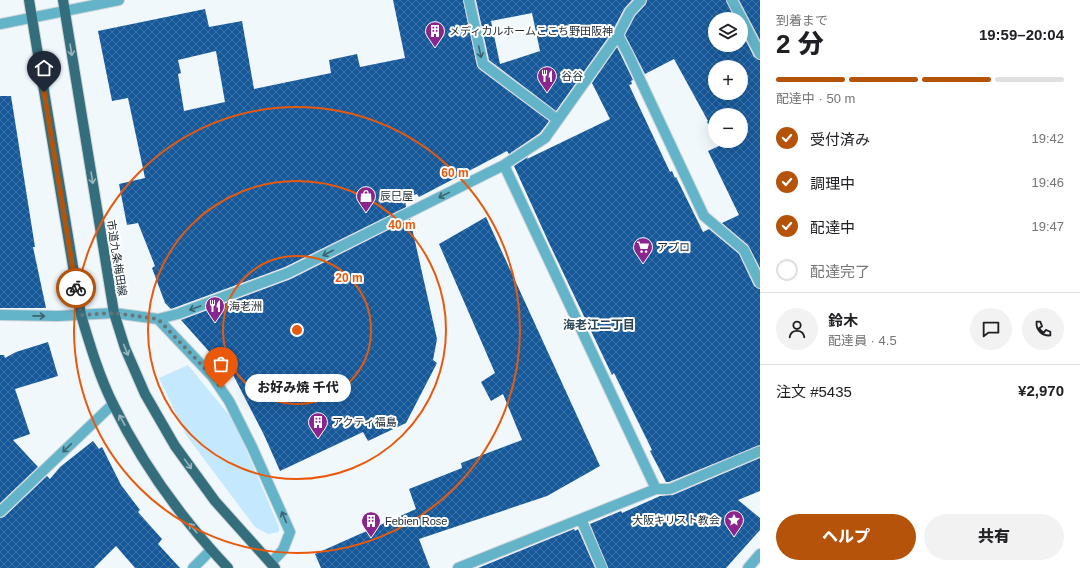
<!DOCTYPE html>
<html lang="ja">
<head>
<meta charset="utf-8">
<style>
  :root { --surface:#fff; --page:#f2f2f2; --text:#202124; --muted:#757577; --line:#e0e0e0; --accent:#b45309 }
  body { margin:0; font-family:Helvetica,"Noto Sans JP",sans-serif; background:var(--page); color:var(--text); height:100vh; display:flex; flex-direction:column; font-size:15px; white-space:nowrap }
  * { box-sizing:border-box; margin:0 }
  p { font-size:13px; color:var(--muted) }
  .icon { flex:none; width:22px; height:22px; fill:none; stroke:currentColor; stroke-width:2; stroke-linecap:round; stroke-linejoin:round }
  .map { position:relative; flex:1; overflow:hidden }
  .panel { display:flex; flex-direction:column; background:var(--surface); width:320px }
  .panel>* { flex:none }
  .buttons { position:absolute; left:708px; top:12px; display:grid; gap:8px }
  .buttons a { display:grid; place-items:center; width:40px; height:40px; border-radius:50%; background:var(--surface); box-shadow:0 4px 16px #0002; font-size:20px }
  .pin { position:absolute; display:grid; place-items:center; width:34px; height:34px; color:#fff; margin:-41px -17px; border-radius:50% 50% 50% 0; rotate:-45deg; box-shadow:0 0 4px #0007 }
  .pin .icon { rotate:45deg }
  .courier { position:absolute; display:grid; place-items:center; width:40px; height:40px; margin:-20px; border:3px solid #b45309; border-radius:50%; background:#fff; color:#222; box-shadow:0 1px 5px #0007 }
  .bubble { position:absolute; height:28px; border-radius:14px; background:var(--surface); box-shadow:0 4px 16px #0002; font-size:13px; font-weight:800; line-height:28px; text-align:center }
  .headline em { font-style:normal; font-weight:800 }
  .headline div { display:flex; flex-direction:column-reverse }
  .headline { display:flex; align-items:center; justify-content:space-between; height:68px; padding:0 16px }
  h1 { font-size:26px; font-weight:800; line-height:30px }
  .bar { display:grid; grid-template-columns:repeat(4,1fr); gap:6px 4px; align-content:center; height:48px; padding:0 16px }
  .bar i { height:5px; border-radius:3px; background:var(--line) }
  .bar .selected { background:var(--accent) }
  .bar p { grid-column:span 4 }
  .line { display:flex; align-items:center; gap:10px; padding:0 16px; border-top:1px solid var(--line) }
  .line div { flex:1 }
  .round { display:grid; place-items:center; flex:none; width:42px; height:42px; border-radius:21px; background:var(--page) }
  ol { padding:0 16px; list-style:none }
  li { display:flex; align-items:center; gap:12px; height:44px }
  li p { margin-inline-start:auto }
  li .icon { padding:4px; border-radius:50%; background:var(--accent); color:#fff; stroke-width:4 }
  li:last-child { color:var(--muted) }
  li i { width:22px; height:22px; border:2px solid var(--line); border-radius:50% }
  .action { display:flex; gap:8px; margin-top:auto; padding:8px 16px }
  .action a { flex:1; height:46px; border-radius:24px; background:var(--accent); color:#fff; font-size:16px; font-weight:800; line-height:46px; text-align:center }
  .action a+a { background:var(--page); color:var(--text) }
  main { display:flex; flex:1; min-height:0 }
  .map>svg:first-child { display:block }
</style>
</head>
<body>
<main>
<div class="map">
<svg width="760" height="568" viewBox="0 0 760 568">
  <defs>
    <pattern id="building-cross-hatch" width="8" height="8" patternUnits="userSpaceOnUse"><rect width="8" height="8" fill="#16599b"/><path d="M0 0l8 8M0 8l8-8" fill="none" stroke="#4073a5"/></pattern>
  </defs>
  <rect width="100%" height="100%" fill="#f1f8fc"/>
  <path fill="#c4e8fe" d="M188,365L234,421L279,527V532L268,534L255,527L186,435L159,378Z"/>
  <path fill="url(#building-cross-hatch)" fill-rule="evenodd" d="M393,0H463L477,66L479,69L549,121L540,133L509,154L507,151L419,197L417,194L405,198L406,207L285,267L171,309L165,303L152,268L155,266L138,223L127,225L119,184L145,178L128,98L112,101L98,31L205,9L209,27L242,21L254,89L331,73L329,60L357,54L360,67L405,58ZM216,51L225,102L184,111L178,74L181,73L178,60Z
    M476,0H632L624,9L612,32L556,111L489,60ZM532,13L540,51L500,64L491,21Z
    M647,0H726L735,19H715V45H741V31L754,57L760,60V268L748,245L722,223L739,215L708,151L719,146L716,141H741V115H715V138L707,122L708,121L674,59L645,74L625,35L635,16L646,4ZM715,67H741V93H715Z
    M739,0H760V40Z
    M617,47L633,80L631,81L632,84L629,85L670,172L672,171L675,178L676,177L703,232L709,229L739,254L754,286L760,289V445L669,482H666L650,451L652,450L614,373L612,375L549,243L514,166L528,157L527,159L610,119L592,83Z
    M0,96H11L35,247H33L46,308H0Z
    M486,217L600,466L547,496L419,539L430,568H321L315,554L416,509L409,489L462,468L461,463L522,440L503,394L491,401L481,382L495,373L439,244Z
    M410,219L437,339L433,360L437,363L406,423L368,441L363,432L280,471L264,435L227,363L222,366L181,320L291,279Z
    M48,342L58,376L15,389L30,434L13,440L38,467L0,503V355H4L5,358L16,352Z
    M93,441L99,449L102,447L121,485L140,510L138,512L162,539L158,544L180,568H135L116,546L94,568H0V518L4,517L47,476L50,479L60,467Z
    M760,458V491L738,500L760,518V530L726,568H608L590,524L621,511L622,513L660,496L673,495Z
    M574,529L575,531L578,529L595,568H478Z"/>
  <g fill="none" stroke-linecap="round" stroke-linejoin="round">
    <g stroke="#cbd3d8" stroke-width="12">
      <path id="minor" d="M469,0L483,64L558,120
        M732,0L760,54
        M0,24L119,0
        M618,35L629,56L704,216L744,250L760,283
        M504,165L656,489
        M0,315L58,316L114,313L158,319L178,314L288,273L504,165L545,138L618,35L630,12L641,0
        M158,319L212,376L229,401L252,447L290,532L283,550L271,563
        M0,512L113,404
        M581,519L602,568
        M193,568L211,550
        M458,568L656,489H670L760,451
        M748,568L760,554"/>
    </g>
    <g stroke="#cbd3d8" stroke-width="12">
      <path id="major" d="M29,0L81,315C90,345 99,376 113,404C142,464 182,519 228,568
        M63,0L114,313L125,348L145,394L175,446L215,501L275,568"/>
    </g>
    <use href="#minor" stroke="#63b4c8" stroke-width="10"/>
    <use href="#major" stroke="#346d7b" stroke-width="10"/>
  </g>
  <defs><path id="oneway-shaft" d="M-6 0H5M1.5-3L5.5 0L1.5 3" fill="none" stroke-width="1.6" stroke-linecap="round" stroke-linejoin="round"/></defs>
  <g stroke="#9ab6bd">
    <use href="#oneway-shaft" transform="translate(71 50) rotate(81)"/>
    <use href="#oneway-shaft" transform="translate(92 178) rotate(81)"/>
    <use href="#oneway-shaft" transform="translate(126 350) rotate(68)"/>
    <use href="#oneway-shaft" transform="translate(122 420) rotate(-119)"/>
    <use href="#oneway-shaft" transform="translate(188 464) rotate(54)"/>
    <use href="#oneway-shaft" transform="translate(193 528) rotate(-129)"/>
  </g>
  <g stroke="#3b636f">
    <use href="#oneway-shaft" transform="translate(480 52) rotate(77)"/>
    <use href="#oneway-shaft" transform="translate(444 195) rotate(154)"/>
    <use href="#oneway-shaft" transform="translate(328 253) rotate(153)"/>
    <use href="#oneway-shaft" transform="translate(195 308) rotate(160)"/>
    <use href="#oneway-shaft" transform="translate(39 316) rotate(1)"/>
    <use href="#oneway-shaft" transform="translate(67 448) rotate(136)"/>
    <use href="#oneway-shaft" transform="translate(284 517) rotate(-113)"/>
  </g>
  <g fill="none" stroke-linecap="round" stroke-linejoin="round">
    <path stroke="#69747a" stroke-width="4" stroke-dasharray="0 7.2" d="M76,288L81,315L114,313L158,319L212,376L221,388"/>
    <path stroke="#b45309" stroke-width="5" d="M44,92L76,288"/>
  </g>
  <g fill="none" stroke="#e8590c" stroke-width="2">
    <circle cx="297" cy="330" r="74"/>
    <circle cx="297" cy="330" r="149"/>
    <circle cx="297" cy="330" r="223"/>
  </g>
  <defs>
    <g id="building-pin" transform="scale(1)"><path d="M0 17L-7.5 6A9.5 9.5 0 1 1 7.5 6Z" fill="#89258d" stroke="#fff"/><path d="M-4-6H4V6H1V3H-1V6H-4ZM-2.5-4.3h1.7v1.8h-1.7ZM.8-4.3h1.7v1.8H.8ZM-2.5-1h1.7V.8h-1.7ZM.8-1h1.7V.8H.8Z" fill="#fff"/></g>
    <g id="restaurant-pin" transform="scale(1)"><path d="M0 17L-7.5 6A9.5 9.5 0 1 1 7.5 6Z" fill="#89258d" stroke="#fff"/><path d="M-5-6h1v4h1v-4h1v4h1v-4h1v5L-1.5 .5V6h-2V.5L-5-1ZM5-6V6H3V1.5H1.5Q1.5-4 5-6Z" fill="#fff"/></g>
    <g id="shop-pin" transform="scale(1)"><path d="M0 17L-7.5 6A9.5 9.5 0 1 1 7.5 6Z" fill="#89258d" stroke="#fff"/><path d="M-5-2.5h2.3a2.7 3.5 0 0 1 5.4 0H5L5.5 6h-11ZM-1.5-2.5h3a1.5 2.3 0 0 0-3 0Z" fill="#fff"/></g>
    <g id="supermarket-pin" transform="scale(1)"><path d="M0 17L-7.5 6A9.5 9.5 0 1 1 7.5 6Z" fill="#89258d" stroke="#fff"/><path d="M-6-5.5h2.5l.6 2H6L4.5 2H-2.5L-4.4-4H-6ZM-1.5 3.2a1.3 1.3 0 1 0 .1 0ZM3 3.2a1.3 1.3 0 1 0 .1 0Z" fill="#fff"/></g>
    <g id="sight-pin" transform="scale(1)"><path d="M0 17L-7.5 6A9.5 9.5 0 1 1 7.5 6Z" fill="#89258d" stroke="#fff"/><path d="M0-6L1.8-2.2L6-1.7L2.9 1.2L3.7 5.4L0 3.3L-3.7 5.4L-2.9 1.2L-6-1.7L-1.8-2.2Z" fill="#fff"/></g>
  </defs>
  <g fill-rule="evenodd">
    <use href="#building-pin" x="435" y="31"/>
    <use href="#restaurant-pin" x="547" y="76"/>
    <use href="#shop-pin" x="366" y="196"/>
    <use href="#supermarket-pin" x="643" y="247"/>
    <use href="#restaurant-pin" x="215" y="306"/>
    <use href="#building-pin" x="318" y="422"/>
    <use href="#sight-pin" x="734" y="520"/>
    <use href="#building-pin" x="371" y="521"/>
  </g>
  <g text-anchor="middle" stroke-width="4" stroke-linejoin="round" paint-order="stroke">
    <g font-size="11" fill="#202d34" stroke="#fff" text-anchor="start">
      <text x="449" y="35">メディカルホームここち野田阪神</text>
      <text x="561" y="80">谷谷</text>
      <text x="380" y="200">辰巳屋</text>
      <text x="657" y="251">アプロ</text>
      <text x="229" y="310">海老洲</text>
      <text x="332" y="426">アクティ福島</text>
      <text x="720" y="524" text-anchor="end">大阪キリスト教会</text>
      <text x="385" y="525">Febien Rose</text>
    </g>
    <g font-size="11" fill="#202d34" stroke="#fff">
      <text transform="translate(117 258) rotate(81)" y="4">市道九条梅田線</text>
    </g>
    <g font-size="12" font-weight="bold" fill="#294555" stroke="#fff">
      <text x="599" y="329">海老江二丁目</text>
    </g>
  </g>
  <circle cx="297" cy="330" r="6" fill="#e8590c" stroke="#fff" stroke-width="2"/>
  <g font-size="12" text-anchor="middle" font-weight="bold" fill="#e8590c" stroke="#fff" stroke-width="4" stroke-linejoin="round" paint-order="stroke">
    <text x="455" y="177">60 m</text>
    <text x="402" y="229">40 m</text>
    <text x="349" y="282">20 m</text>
  </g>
</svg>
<div class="buttons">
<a><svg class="icon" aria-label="layers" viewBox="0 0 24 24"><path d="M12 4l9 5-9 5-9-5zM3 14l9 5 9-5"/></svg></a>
<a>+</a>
<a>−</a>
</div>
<div class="pin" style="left:221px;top:388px;background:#ea580c"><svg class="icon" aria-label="bag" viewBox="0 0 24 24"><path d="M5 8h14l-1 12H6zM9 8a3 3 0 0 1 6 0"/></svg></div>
<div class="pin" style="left:44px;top:92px;background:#1f2937"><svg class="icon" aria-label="home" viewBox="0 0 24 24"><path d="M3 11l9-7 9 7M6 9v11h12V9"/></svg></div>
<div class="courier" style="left:76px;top:288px"><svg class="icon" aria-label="bike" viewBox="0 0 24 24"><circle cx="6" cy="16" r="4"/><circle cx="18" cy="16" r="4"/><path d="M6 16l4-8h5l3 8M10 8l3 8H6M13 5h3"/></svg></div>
<div class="bubble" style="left:245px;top:374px;width:106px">お好み焼 千代</div>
</div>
<section class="panel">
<div class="headline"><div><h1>2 分</h1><p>到着まで</p></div><em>19:59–20:04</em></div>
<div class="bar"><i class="selected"></i><i class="selected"></i><i class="selected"></i><i></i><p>配達中 · 50 m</p></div>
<ol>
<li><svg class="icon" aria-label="check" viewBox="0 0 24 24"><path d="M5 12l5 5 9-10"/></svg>受付済み<p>19:42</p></li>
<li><svg class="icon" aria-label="check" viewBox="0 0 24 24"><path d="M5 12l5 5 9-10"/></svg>調理中<p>19:46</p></li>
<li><svg class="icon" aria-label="check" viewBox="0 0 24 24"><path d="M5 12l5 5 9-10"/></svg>配達中<p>19:47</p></li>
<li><i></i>配達完了</li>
</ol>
<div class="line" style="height:72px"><a class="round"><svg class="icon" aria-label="person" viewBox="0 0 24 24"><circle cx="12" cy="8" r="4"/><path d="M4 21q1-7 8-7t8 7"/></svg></a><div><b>鈴木</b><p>配達員 · 4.5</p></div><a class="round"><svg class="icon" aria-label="chat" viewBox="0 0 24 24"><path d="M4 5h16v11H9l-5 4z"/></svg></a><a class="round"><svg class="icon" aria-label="phone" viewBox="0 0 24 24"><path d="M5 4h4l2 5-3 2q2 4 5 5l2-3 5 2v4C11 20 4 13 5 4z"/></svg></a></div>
<div class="line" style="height:52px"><div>注文 #5435</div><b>¥2,970</b></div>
<div class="action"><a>ヘルプ</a><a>共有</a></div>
</section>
</main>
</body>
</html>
